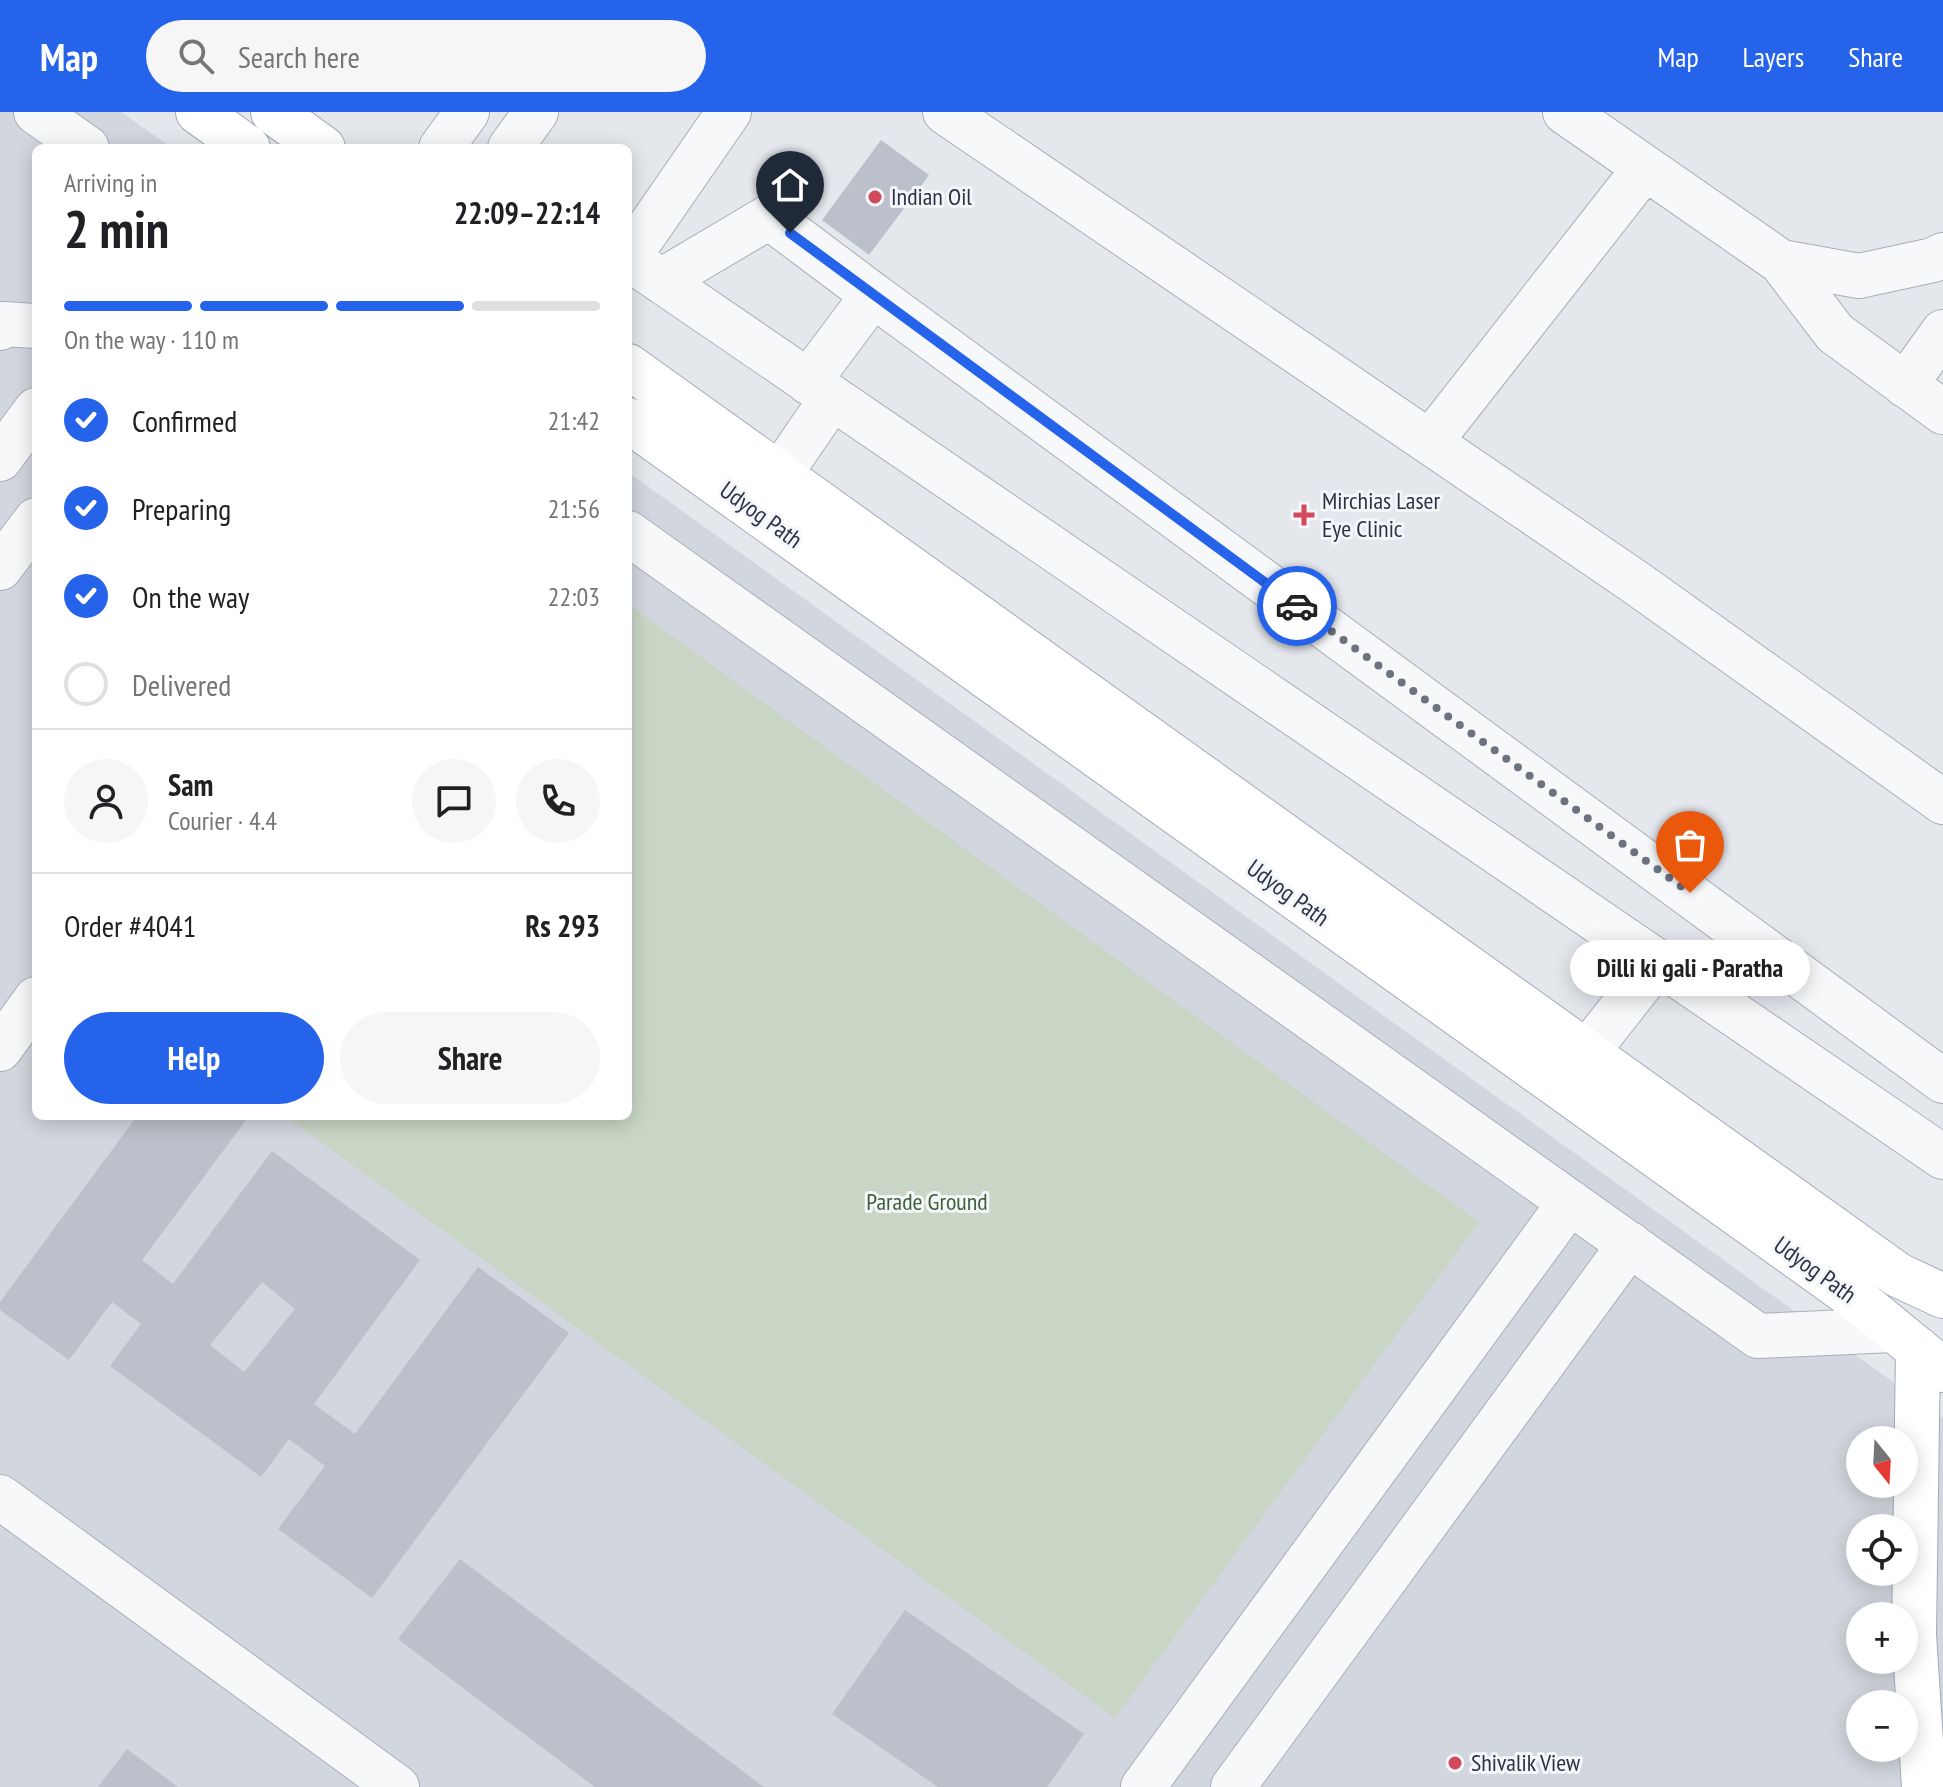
<!DOCTYPE html>
<html lang="en">
<head>
<meta charset="utf-8">
<style>
  :root { --surface:#fff; --page:#f6f6f6; --text:#202124; --muted:#757577; --line:#e0e0e0; --accent:#2563eb }
  body { margin:0; font-family:"PT Sans Narrow",sans-serif; background:var(--page); color:var(--text); height:100vh; display:flex; flex-direction:column; font-size:30px; white-space:nowrap }
  * { box-sizing:border-box; margin:0 }
  p { font-size:26px; color:var(--muted) }
  .icon { flex:none; width:44px; height:44px; fill:none; stroke:currentColor; stroke-width:2; stroke-linecap:round; stroke-linejoin:round }
  .map { position:relative; flex:1; overflow:hidden }
  .panel { position:absolute; left:32px; top:32px; width:600px; height:976px; display:flex; flex-direction:column; background:var(--surface); border-radius:12px; box-shadow:0 4px 20px #0003 }
  .panel>* { flex:none }
  .needle { width:52px; rotate:162deg }
  .buttons { position:absolute; left:1846px; top:1314px; display:grid; gap:16px }
  .buttons a { display:grid; place-items:center; width:72px; height:72px; border-radius:50%; background:var(--surface); box-shadow:0 4px 20px #0003; font-size:40px }
  .pin { position:absolute; display:grid; place-items:center; width:68px; height:68px; color:#fff; margin:-82px -34px; border-radius:50% 50% 50% 0; rotate:-45deg; box-shadow:0 0 8px #0007 }
  .pin .icon { rotate:45deg }
  .courier { position:absolute; display:grid; place-items:center; width:80px; height:80px; margin:-40px; border:6px solid #2563eb; border-radius:50%; background:#fff; color:#222; box-shadow:0 2px 10px #0007 }
  .bubble { position:absolute; height:56px; border-radius:28px; background:var(--surface); box-shadow:0 4px 20px #0003; font-size:26px; font-weight:800; line-height:56px; text-align:center }
  .head em { font-style:normal; font-weight:800 }
  .head div { display:flex; flex-direction:column-reverse }
  .head { display:flex; align-items:center; justify-content:space-between; height:136px; padding:0 32px }
  h1 { font-size:52px; font-weight:800; line-height:60px }
  .bar { display:grid; grid-template-columns:repeat(4,1fr); gap:12px 8px; align-content:center; height:96px; padding:0 32px }
  .bar i { height:10px; border-radius:6px; background:var(--line) }
  .bar .active { background:var(--accent) }
  .bar p { grid-column:span 4 }
  .line { display:flex; align-items:center; gap:20px; padding:0 32px; border-top:2px solid var(--line) }
  .line div { flex:1 }
  .round { display:grid; place-items:center; flex:none; width:84px; height:84px; border-radius:42px; background:var(--page) }
  ol { padding:0 32px; list-style:none }
  li { display:flex; align-items:center; gap:24px; height:88px }
  li p { margin-inline-start:auto }
  li .icon { padding:8px; border-radius:50%; background:var(--accent); color:#fff; stroke-width:4 }
  li:last-child { color:var(--muted) }
  li i { width:44px; height:44px; border:4px solid var(--line); border-radius:50% }
  .primary-button { display:flex; gap:16px; margin-top:auto; padding:16px 32px }
  .primary-button a { flex:1; height:92px; border-radius:48px; background:var(--accent); color:#fff; font-size:32px; font-weight:800; line-height:92px; text-align:center }
  .primary-button a+a { background:var(--page); color:var(--text) }
  header { display:flex; align-items:center; gap:48px; box-sizing:border-box; height:112px; padding:0 40px; background:var(--accent); color:#fff }
  header strong { font-size:38px }
  nav { display:flex; gap:44px; margin-inline-start:auto; font-size:28px }
  .search { width:560px; height:72px; background:var(--page); display:flex; align-items:center; gap:20px; box-sizing:border-box; padding:0 28px; border-radius:44px; color:var(--muted); font-size:30px }
  .map>svg:first-child { display:block }
</style>
</head>
<body>
<header>
<strong>Map</strong>
<div class="search"><svg class="icon" aria-label="search" viewBox="0 0 24 24"><circle cx="10" cy="10" r="6"/><path d="M15 15l6 6"/></svg>Search here</div>
<nav><a>Map</a><a>Layers</a><a>Share</a></nav>
</header>
<div class="map">
<svg width="1943" height="1675" viewBox="0 0 1943 1675">
  <rect width="100%" height="100%" fill="#e4e7ec"/>
  <path fill="#d2d6de" fill-rule="evenodd" d="M0,0H121L172,36H36V1004H628V360L1943,1306V1675H0ZM1860,1328H1904V1372H1860ZM1860,1416H1904V1460H1860ZM1860,1504H1904V1548H1860ZM1860,1592H1904V1636H1860Z"/>
  <path fill="#c9d6c5" d="M628,492L1479,1110L1115,1606L285,1004H628Z"/>
  <path fill="#bbc0ca" fill-rule="evenodd" d="M881,28L929,63L869,143L822,108Z
    M137,1004H249L142,1148L173,1172L272,1039L420,1148L314,1292L355,1322L478,1155L569,1221L372,1486L278,1417L325,1354L289,1327L261,1365L110,1254L141,1212L112,1190L69,1248L0,1198V1190ZM262,1170L295,1197L244,1260L210,1233Z
    M460,1447L764,1675H595L398,1527Z
    M905,1498L1084,1622L1047,1675H938L832,1602Z
    M127,1637L178,1675H98Z"/>
  <g fill="none" stroke-linecap="round" stroke-linejoin="round">
    <g stroke="#a9aeb7" stroke-width="46">
      <path id="minor" d="M36,0L87,36
        M945,0L1635,470L1943,690
        M1565,0L1781,150L1859,164L1933,148L1943,143
        M441,36L467,0
        M510,36L536,0
        M628,146L1943,1045
        M628,146L729,0
        M1781,150L1835,221L1943,300
        M661,169L769,105L873,183L808,270
        M873,183L1943,969
        M0,216L3,212L36,214
        M1905,273L1943,220
        M1430,330L1645,56
        M0,347L36,298
        M780,362L832,286
        M628,421L1758,1224L1893,1218
        M0,456L36,408
        M0,937L36,887
        M1587,940L1658,850
        M0,1385L397,1675
        M1143,1675L1570,1090
        M1233,1675L1630,1132"/>
    </g>
    <g stroke="#a3abb8" stroke-width="46">
      <path id="major" d="M198,0L248,36
        M273,0L323,36
        M628,254L1898,1163L1943,1184
        M628,308L1859,1189L1943,1258
        M1918,1237L1914,1523L1924,1675"/>
    </g>
    <use href="#minor" stroke="#f7f8fa" stroke-width="44"/>
    <use href="#major" stroke="#fff" stroke-width="44"/>
  </g>
  <g fill="none" stroke-linecap="round" stroke-linejoin="round">
    <path stroke="#6c737f" stroke-width="8" stroke-dasharray="0 14.4" d="M1297,494L1690,781"/>
    <path stroke="#2563eb" stroke-width="10" d="M790,121L1297,494"/>
  </g>
  <g fill="#d1495b" stroke="#f4f6f9" stroke-width="3">
    <circle cx="875" cy="85" r="8"/>
    <path d="M1300 391h8v8h8v8h-8v8h-8v-8h-8v-8h8z"/>
    <circle cx="1455" cy="1651" r="8"/>
  </g>
  <g text-anchor="middle" stroke-width="6" stroke-linejoin="round" paint-order="stroke">
    <g font-size="24" fill="#2b3445" stroke="#f4f6f9" text-anchor="start">
      <text x="891" y="93">Indian Oil</text>
      <text x="1322" y="397">Mirchias Laser<tspan x="1322" dy="28">Eye Clinic</tspan></text>
      <text x="1471" y="1659">Shivalik View</text>
    </g>
    <g font-size="24" fill="#2b3445" stroke="#f4f6f9">
      <text transform="translate(761 403) rotate(36)" y="8">Udyog Path</text>
      <text transform="translate(1288 781) rotate(36)" y="8">Udyog Path</text>
      <text transform="translate(1815 1158) rotate(36)" y="8">Udyog Path</text>
    </g>
    <g font-size="24" fill="#3f6138" stroke="#f4f6f9">
      <text x="927" y="1098">Parade Ground</text>
    </g>
  </g>
</svg>
<div class="buttons">
<a><svg class="needle" viewBox="-14 -14 28 28"><path d="M0-13l5 13h-10z" fill="#e53935"/><path d="M0 13l5-13h-10z" fill="#757577"/></svg></a>
<a><svg class="icon" aria-label="locate" viewBox="0 0 24 24"><circle cx="12" cy="12" r="6"/><path d="M12 2v4M12 18v4M2 12h4M18 12h4"/></svg></a>
<a>+</a>
<a>−</a>
</div>
<div class="pin" style="left:1690px;top:781px;background:#ea580c"><svg class="icon" aria-label="bag" viewBox="0 0 24 24"><path d="M5 8h14l-1 12H6zM9 8a3 3 0 0 1 6 0"/></svg></div>
<div class="pin" style="left:790px;top:121px;background:#1f2937"><svg class="icon" aria-label="home" viewBox="0 0 24 24"><path d="M3 11l9-7 9 7M6 9v11h12V9"/></svg></div>
<div class="courier" style="left:1297px;top:494px"><svg class="icon" aria-label="car" viewBox="0 0 24 24"><path d="M5 17H2v-5l4-1 3-4h7l3 4 3 1v5h-3M9 17h6M6 11h13"/><circle cx="7" cy="17" r="2"/><circle cx="17" cy="17" r="2"/></svg></div>
<div class="bubble" style="left:1570px;top:828px;width:240px">Dilli ki gali - Paratha</div>
<section class="panel">
<div class="head"><div><h1>2 min</h1><p>Arriving in</p></div><em>22:09–22:14</em></div>
<div class="bar"><i class="active"></i><i class="active"></i><i class="active"></i><i></i><p>On the way · 110 m</p></div>
<ol>
<li><svg class="icon" aria-label="check" viewBox="0 0 24 24"><path d="M5 12l5 5 9-10"/></svg>Confirmed<p>21:42</p></li>
<li><svg class="icon" aria-label="check" viewBox="0 0 24 24"><path d="M5 12l5 5 9-10"/></svg>Preparing<p>21:56</p></li>
<li><svg class="icon" aria-label="check" viewBox="0 0 24 24"><path d="M5 12l5 5 9-10"/></svg>On the way<p>22:03</p></li>
<li><i></i>Delivered</li>
</ol>
<div class="line" style="height:144px"><a class="round"><svg class="icon" aria-label="person" viewBox="0 0 24 24"><circle cx="12" cy="8" r="4"/><path d="M4 21q1-7 8-7t8 7"/></svg></a><div><b>Sam</b><p>Courier · 4.4</p></div><a class="round"><svg class="icon" aria-label="chat" viewBox="0 0 24 24"><path d="M4 5h16v11H9l-5 4z"/></svg></a><a class="round"><svg class="icon" aria-label="phone" viewBox="0 0 24 24"><path d="M5 4h4l2 5-3 2q2 4 5 5l2-3 5 2v4C11 20 4 13 5 4z"/></svg></a></div>
<div class="line" style="height:104px"><div>Order #4041</div><b>Rs 293</b></div>
<div class="primary-button"><a>Help</a><a>Share</a></div>
</section>
</div>
</body>
</html>
